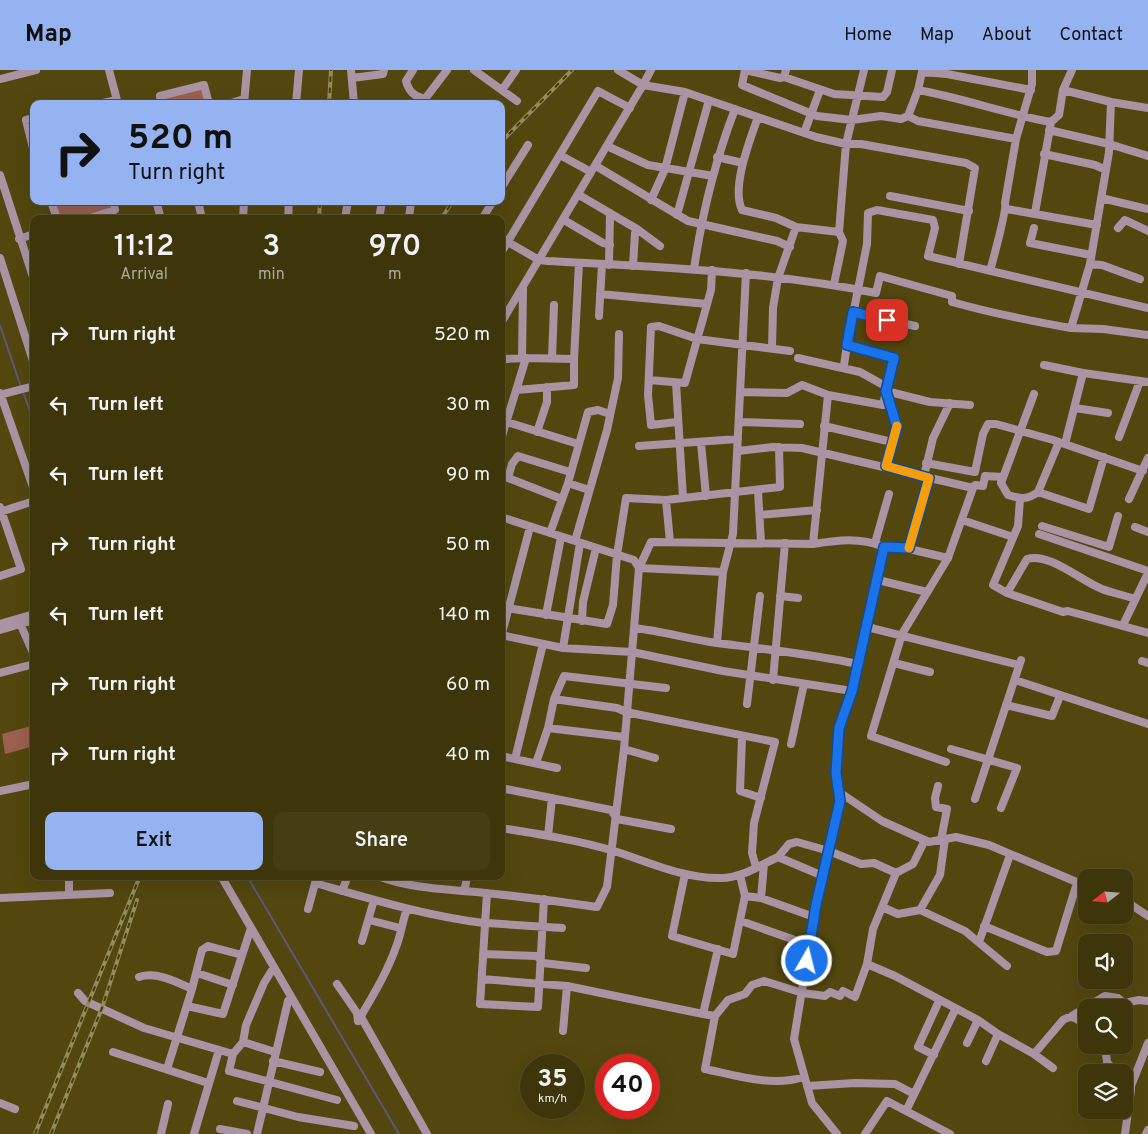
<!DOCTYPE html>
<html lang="en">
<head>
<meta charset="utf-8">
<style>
	body { margin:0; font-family:Overpass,sans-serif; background:#453d14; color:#f1f3f6; height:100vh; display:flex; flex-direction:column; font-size:19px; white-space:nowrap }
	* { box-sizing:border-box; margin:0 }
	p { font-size:16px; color:#adab9d }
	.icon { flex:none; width:28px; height:28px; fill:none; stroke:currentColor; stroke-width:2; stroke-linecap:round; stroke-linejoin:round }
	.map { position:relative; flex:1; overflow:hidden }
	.sheet { position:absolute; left:30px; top:145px; width:475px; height:665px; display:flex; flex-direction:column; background:#3e350b; border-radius:10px; box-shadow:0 5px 20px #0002,0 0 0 1px #57502c }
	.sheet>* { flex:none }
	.top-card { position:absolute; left:30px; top:30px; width:475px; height:105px; border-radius:10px; box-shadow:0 5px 20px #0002,0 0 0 1px #57502c; background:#95b2f1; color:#111; overflow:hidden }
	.needle { width:32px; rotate:253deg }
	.buttons { position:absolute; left:1078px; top:799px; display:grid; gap:10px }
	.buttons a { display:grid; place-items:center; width:55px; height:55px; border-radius:10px; background:#3e350b; box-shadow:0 5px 20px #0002,0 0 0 1px #57502c; font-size:25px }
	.speed { position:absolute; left:520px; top:984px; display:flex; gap:10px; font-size:25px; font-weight:700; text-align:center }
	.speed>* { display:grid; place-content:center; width:65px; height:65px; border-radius:50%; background:#3e350b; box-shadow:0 5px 20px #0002,0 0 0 1px #57502c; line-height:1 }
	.speed small { font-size:12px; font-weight:400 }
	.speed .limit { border:8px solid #d22; background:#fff; color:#111 }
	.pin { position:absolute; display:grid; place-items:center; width:42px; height:42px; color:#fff; margin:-21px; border-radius:10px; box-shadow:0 2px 8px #0006 }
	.me { position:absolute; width:55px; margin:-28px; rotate:8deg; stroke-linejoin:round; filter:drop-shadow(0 0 4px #0008) }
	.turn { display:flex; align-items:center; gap:18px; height:105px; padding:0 15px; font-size:22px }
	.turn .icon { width:65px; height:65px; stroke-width:2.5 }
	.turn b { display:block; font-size:35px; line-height:42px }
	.eta { display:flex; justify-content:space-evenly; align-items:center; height:85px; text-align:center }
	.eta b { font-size:30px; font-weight:600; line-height:35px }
	.cta { display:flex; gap:10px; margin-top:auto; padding:10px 15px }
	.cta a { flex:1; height:58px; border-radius:10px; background:#95b2f1; color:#111; font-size:20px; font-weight:600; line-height:58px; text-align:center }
	.cta a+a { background:#453d14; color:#f1f3f6 }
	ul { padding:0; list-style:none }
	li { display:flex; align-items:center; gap:15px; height:70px; padding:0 15px }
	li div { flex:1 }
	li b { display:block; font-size:19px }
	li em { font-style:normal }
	header { display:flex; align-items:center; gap:30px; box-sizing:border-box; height:70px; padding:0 25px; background:#95b2f1; color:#111 }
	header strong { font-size:24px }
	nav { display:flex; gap:28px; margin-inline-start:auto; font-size:18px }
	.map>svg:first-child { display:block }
	.green { fill:#9b604e }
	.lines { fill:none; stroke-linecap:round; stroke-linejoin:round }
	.stream { stroke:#5a587d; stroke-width:2 }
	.minor { stroke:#aa94a3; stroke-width:8 }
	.rail-casing { stroke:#948c61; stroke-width:4 }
	.rail { stroke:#483d00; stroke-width:2; stroke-dasharray:5.5; stroke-linecap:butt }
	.route-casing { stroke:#114b97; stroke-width:12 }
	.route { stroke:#1a73e8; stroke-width:9 }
	.slow { stroke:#f59e0b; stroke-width:9 }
</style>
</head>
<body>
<header>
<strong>Map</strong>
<nav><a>Home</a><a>Map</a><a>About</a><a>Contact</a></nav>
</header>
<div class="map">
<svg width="1148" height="1064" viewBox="0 0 1148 1064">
	<rect width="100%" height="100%" fill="#53470f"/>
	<path class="green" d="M 203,18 L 206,34 L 164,34 L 163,28 Z
		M 54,131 L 109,131 L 110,138 L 73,149 L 60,149 Z
		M 31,656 L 34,676 L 5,684 L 2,664 Z"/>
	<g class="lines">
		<path class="stream" d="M 0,255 L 21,317
			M 23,322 L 34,352
			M 247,806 L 399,1064"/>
		<path class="minor" d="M 109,0 L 118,34
			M 351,0 L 354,34
			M 413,0 L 406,11 C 409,22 414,26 425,29 L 447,0
			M 474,0 L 517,31
			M 618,0 L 643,15 L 651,0
			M 745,0 L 742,15 L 817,46 L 852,50 L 881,46 L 901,49 L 908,46 L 918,20 L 922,2 L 947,4 L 1031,20
			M 745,0 L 780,8 L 784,7 L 786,0
			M 1072,0 L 1063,20 L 1111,32 L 1109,82 L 1090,194 L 1071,258 L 1103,259 L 1148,265
			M 784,7 L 834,24 L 883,27 L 887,22 L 892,0
			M 352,8 L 383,4 L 384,0
			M 0,9 L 36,0
			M 502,20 L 516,0
			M 918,20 C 963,28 1006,44 1051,52
			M 1111,32 L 1148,38
			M 98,34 L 117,30
			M 161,34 L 160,26 L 204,15 L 209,34
			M 228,34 L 244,29
			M 244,34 L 247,0
			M 296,34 L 299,0
			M 908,46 L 918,51 L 1016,69
			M 758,47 C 750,70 731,117 742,140 L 776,148 L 796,157 L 839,162
			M 34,48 L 26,50 L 34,82
			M 1049,60 L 1109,74 L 1148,86
			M 804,63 L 820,20
			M 607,76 L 648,95 L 713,106
			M 1044,84 L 1095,95 L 1106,100
			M 560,85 L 591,102
			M 717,87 L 743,93
			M 596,96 L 688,151 L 777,171 L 790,177
			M 0,105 L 34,210
			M 501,118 L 528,75
			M 579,125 L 637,159 L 660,176
			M 890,126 L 969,141
			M 1101,128 L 1148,139
			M 651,130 L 665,99 L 685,22
			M 51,131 L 57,149
			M 156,131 L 161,149
			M 198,131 L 202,149
			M 1007,139 L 1097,155
			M 1035,143 L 1051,52 L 1059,45 L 1063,20
			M 677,145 L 709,30
			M 87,149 L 115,140 L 113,131
			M 243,149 L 244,131
			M 288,149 L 289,131
			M 345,149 L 348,131
			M 379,149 L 382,131
			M 409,149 L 411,131
			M 482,149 L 493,131
			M 564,150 L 603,173 L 610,175
			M 1034,158 L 1030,173 L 1091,185
			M 1118,158 L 1125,150 L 1148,161
			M 501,168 L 539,190 L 548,191 C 658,197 768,201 876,223 L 880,206 L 952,226 L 952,232 C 991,243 1031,251 1071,258
			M 19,169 L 34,164
			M 501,183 L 598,21 L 630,38
			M 0,188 L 34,294
			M 1090,194 L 1102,195 L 1140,209
			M 609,195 L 610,143
			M 633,196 L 635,163 L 637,159
			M 694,199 C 702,144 715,91 735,39
			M 990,201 C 993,190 1007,139 1005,133 L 1016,69 L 1032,14 L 1032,0
			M 834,214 L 843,171 L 839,162 L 846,74 L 864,0
			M 600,224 L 707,234
			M 853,242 L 915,256
			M 599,246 L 602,194
			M 501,253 L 643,15 L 685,22 L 816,67 L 846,74 L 861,74 L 966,93 L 975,98 L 959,194
			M 772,278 L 773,238 L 778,208 L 796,157
			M 522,288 L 523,218
			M 526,288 L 574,289 L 579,193
			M 552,288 L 554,235
			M 798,288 L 860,302 L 887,317
			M 501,289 L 526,288 L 501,369
			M 844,295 L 847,275
			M 1044,295 L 1083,303 L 1148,312
			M 649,310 L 685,313 L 711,220 L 712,200
			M 676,313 L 683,428
			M 517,320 L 574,315 L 574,289
			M 886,321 L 930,332 L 970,335
			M 741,322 L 787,323 L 802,315 L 828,325
			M 0,323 L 34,420
			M 1034,324 L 1001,413 L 1008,425 C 1021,429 1027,430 1038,422
			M 0,325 L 34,316
			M 1075,338 L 1108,343
			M 507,352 L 578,374
			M 677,352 L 651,355 L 648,325 L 651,257 L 659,256 L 697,269 L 790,281
			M 740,352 L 800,354
			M 824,356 L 892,372
			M 537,362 L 547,332 L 547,317
			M 1119,367 L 1140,311
			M 1059,372 L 1038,422 L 1089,439 L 1104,387
			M 701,373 L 706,426
			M 1065,374 L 1083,303
			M 639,376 L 738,369
			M 738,381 L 773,377 L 802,378 L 973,418 L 948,488 L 902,564 L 871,666 L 946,692
			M 926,393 L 975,402 L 983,364 L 988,354 L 996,354 L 1053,370 L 1143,401
			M 886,396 L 897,357 L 887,323
			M 924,406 L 933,368 L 950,333
			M 568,413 L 589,420
			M 973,418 L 975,415 L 983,416 L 985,406 L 1003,407
			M 758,421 L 761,473
			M 562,429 L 508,408 L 512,394 L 518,386 L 570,402
			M 1020,429 L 1018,456 L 993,515 L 1007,523 L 1063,542 L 1068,541 L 1148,563
			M 1129,429 L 1148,388
			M 666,430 L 670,472
			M 0,437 L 21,499 L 0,506
			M 0,442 L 34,431
			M 760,445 L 817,440
			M 962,450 L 1013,467
			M 1042,456 L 1109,477 L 1118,446
			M 1135,457 L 1148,462
			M 550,463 L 568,413 L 588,342 L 598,340 L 610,344
			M 1039,464 L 1148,501
			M 575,471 L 607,360 L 618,308 L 619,264
			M 875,473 L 889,424
			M 813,474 C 838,470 860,467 884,477 L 867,557
			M 884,477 L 909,479 L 948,488
			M 909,479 L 929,408
			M 723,502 L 639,498 L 651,472 L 813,474 L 828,325 L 883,335 L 894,287 L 847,275 L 867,174 L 868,143 L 877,140 L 933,150 L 935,158 L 928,186 L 1148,238
			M 878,510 L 927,522
			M 1007,523 L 1027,489 C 1049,482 1081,511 1102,519 C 1112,523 1124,525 1135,529
			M 780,526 L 798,528
			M 501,537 L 607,554 L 613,535 L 617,485 L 626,428 L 666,430 L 780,417 L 779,377
			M 546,545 L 561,467
			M 18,549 L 34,585
			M 582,551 L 583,532 L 596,478
			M 0,554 L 34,544
			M 1123,555 L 1148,503
			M 634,558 C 662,561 689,569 717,573 C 765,579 811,584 858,594
			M 0,560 L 34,550
			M 501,565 L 563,578 L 632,582 L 723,601 L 852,621 L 867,557 L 1019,595
			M 501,567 L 530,457
			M 717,573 L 723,502 L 733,464 L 746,203
			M 563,578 L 580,473
			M 1142,591 L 1148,593
			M 894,593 L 930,602
			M 0,603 L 34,594
			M 773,610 L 785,473
			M 1015,610 L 1148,654
			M 554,629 L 617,638 L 626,642 L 775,672 L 754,753 L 752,783 L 756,797
			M 747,634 L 760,526
			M 1006,635 L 1052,646 L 1060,626
			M 548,658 L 624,667
			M 742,667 L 740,721 L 761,728
			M 791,674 L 804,614
			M 624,679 L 655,688
			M 951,679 L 1017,698 L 1001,738
			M 501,686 L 557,698
			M 515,689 L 543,574
			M 536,693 L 548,658 L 554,629 L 564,606 L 666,618
			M 938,716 L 935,728 L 936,737 L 947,739 L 941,770
			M 501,718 L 611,740 L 617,749 L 671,759
			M 0,721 L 34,714
			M 839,722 L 882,751 L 929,772 L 956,767 L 989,775 L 1086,816
			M 975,729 L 1021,590
			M 501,758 C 539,764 577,770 614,781 C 649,792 684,809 721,808 C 742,808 760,795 778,787 L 823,806 L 816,835 L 794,969 L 812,1033 L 837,1064
			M 548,766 L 552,728
			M 778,787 L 789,774 L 797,772 L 829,781 L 861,794 L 874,793 L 896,803
			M 685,804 L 672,866 L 733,884 L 745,826 L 740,805
			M 69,806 L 69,825
			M 221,806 L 371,1064
			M 378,806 C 408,818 443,819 476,822 C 516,826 557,831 597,837 L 607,817 L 624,679 L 639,498 L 634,490 L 501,447
			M 823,806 L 840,731 L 835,703 L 839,657 L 852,621
			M 315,813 C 371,829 426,846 484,853
			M 465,818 L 467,806
			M 342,821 L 348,806
			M 487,823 L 480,934 L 538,937 L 544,829
			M 745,826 L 761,828 L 814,847
			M 0,828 L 110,823
			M 761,828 L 764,794
			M 1124,830 L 1148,846
			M 882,837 L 898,844 L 920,840 L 965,861 L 1007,896
			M 308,839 L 317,806
			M 920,840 L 940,805 L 945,769
			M 369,850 L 400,858
			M 741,851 L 809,875
			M 487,853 L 562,858
			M 984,856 L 1047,882 L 1056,881 L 1077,813
			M 362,871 L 374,830
			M 979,872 L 1010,785
			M 718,879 L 703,944 L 715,946 L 728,930 L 745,924 L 752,915 L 764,911 L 803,923 L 825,926 L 830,922 L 840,926 L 843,921 L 855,927 L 867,894 L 873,859 L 896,803 L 913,794 L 925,770
			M 483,884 L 537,886 L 543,893 L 586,898
			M 867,894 L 895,906 L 978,950 L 998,964 L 1034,984 L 1063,950 C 1073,944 1077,949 1086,956
			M 274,897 L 264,913 L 246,955 L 243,972 L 233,984 L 229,1001 L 337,1030
			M 197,903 L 233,915
			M 139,907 C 156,901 177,912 192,919
			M 482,909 L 567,916 L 703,944
			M 337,914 L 357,943 L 358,951 L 361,947 L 427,1064
			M 78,923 L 85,931 L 144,958 L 233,984
			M 187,936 L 223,944 L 251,858
			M 1124,941 L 1129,932 L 1139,930 L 1148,931
			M 715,946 L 705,999 C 738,1006 772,1017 804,1007
			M 1072,946 L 1105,926 L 1118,928 L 1127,936
			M 358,951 C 372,927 387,903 396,877 C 401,865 402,852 407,839
			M 563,961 L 567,916
			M 243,972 L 275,982
			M 967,973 L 978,950
			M 1105,975 L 1107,992 L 1115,1002
			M 113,982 L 208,1013
			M 1034,984 L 1053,998
			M 934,985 L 918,977 L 939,931
			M 273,991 L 320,1002
			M 986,991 L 998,964
			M 167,999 L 192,919 L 202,880 L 208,876 L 242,885
			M 1124,1010 L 1131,1016 L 1131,1020 L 1125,1064
			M 807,1016 L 855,1013 L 895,1014 L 914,1024
			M 1131,1016 L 1148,973
			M 237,1031 L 298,1047 L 354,1056
			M 0,1033 L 15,1039
			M 906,1041 L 955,940
			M 220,1059 L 247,1064
			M 161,1064 L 168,1034
			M 194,1064 L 219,980
			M 257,1064 L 288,931
			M 865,1064 L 887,1031 L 950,1064
			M 1146,1064 L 1148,1060"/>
		<defs>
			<path id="rail" d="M 329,34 L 331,0
				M 501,72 L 572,0
				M 319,149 L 320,131
				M 441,149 L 453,131
				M 35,1064 L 140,806
				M 51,1064 L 102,938 L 137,830"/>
		</defs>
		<use href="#rail" class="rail-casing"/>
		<use href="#rail" class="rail"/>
	</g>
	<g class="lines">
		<defs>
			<path id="route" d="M 807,891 L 816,835 L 840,731 L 836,703 L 839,658 L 852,621 L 884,477 L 909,478 L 929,408 L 886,396 L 897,357 L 886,321 L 894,288 L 847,275 L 853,242 L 887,250"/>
		</defs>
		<use href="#route" class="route-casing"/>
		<use href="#route" class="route"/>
		<path class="slow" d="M 897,356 L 886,396 L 929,408 L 909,478"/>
	</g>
</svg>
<div class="buttons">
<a><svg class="needle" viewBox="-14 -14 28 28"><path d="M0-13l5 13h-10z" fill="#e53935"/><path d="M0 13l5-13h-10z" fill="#adab9d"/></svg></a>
<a><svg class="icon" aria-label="sound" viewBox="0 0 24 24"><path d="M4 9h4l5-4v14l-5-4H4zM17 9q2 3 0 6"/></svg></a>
<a><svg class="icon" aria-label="search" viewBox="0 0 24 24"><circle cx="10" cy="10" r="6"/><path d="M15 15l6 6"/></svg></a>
<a><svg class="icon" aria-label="layers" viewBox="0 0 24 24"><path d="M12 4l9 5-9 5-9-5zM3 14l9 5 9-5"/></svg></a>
</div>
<div class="speed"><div>35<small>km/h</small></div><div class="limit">40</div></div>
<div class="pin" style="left:887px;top:250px;background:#d93025"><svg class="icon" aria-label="arrive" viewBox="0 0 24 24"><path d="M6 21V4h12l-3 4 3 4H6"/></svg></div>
<svg class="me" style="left:807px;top:891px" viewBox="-20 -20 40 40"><circle r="17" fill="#1a73e8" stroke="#fff" stroke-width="3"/><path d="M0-11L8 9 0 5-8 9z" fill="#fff"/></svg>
<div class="top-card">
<div class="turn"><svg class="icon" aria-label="right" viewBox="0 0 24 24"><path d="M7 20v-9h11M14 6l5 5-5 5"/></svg><div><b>520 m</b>Turn right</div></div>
</div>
<section class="sheet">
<div class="eta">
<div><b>11:12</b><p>Arrival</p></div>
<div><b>3</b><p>min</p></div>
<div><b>970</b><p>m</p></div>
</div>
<ul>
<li><svg class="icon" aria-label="right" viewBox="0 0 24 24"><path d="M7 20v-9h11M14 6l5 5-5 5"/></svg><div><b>Turn right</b></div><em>520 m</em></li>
<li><svg class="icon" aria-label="left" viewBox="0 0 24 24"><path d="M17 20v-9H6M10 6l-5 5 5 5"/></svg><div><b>Turn left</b></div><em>30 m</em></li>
<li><svg class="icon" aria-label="left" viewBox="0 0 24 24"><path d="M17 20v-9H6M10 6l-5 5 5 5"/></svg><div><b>Turn left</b></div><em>90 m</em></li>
<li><svg class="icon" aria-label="right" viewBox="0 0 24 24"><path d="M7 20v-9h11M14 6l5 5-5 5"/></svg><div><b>Turn right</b></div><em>50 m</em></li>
<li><svg class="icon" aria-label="left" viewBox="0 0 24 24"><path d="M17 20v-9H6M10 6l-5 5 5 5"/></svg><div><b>Turn left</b></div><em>140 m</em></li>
<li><svg class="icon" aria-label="right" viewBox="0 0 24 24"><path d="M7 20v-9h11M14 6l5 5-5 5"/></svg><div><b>Turn right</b></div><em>60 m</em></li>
<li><svg class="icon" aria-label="right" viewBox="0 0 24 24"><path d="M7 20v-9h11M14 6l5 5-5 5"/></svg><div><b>Turn right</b></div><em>40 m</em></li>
</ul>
<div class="cta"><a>Exit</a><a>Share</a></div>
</section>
</div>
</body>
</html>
